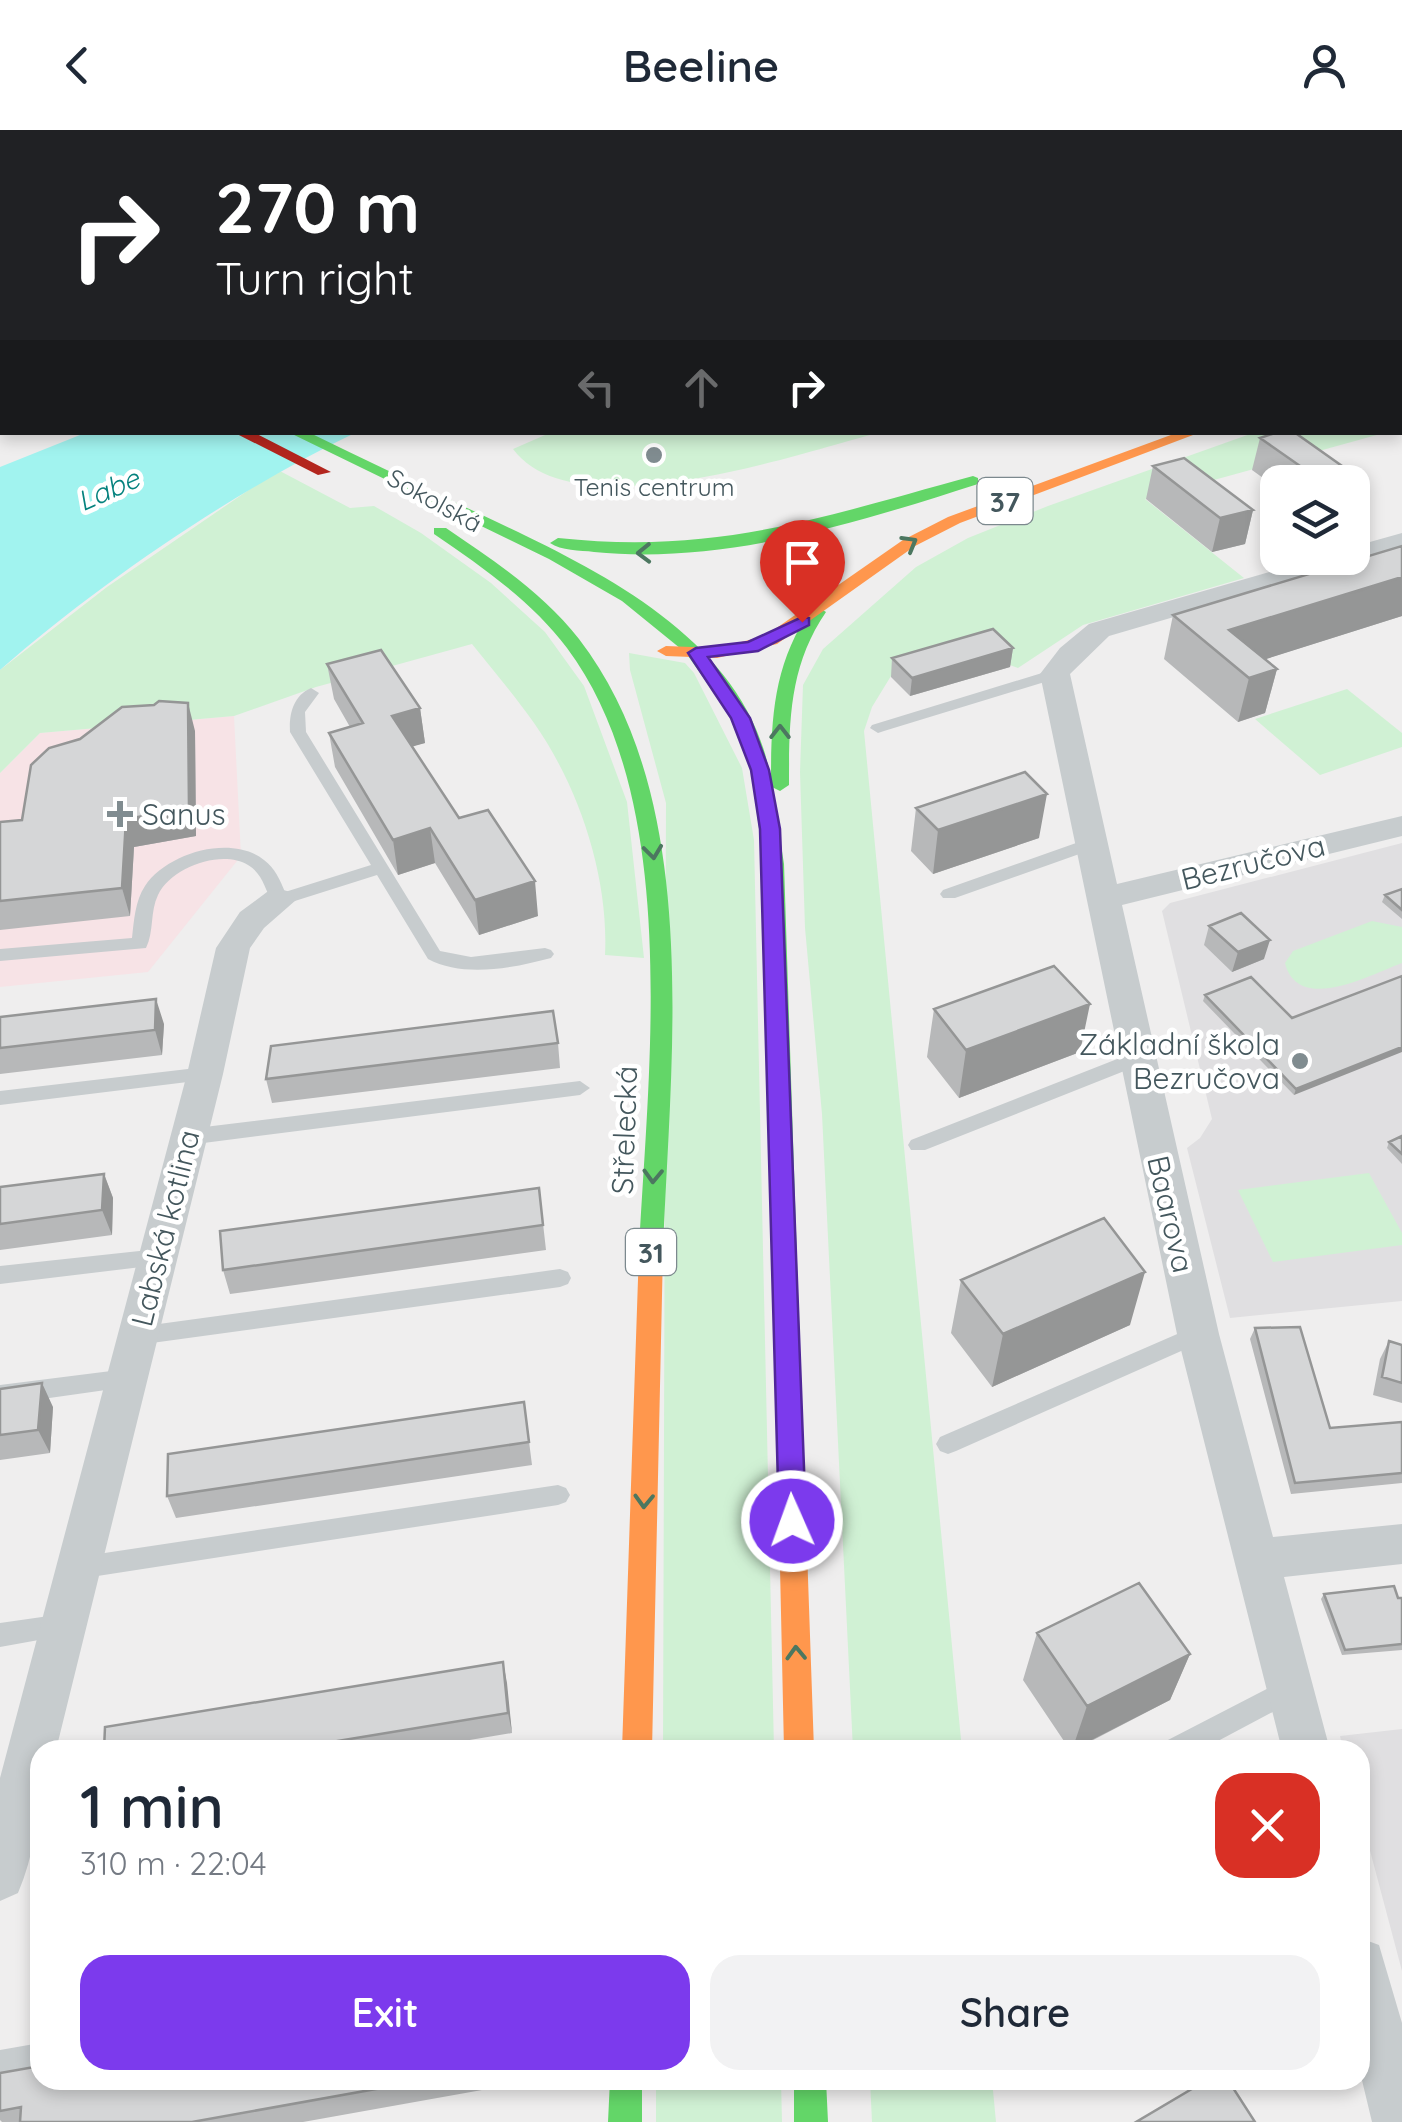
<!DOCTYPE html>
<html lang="en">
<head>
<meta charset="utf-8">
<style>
	body { margin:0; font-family:Quicksand,sans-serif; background:#f2f2f3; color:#1f2937; height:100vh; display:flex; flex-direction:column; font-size:38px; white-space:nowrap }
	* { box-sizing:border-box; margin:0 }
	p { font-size:32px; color:#747a83 }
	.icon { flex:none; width:55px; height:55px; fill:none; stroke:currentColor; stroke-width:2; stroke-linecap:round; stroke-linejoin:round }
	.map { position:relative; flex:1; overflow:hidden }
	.side { position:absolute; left:30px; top:1610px; width:1340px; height:350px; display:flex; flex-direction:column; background:#fff; border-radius:30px; box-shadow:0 5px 15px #0003 }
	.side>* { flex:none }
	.hud { position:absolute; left:0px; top:0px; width:1402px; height:305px; box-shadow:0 5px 15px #0003; background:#202124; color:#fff; overflow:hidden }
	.fabs { position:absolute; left:1260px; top:335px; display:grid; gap:20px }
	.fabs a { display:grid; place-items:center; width:110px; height:110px; border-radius:20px; background:#fff; box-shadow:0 5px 15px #0003; font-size:50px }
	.pin { position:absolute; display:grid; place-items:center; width:85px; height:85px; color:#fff; margin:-102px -42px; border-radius:50% 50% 50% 0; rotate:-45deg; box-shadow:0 0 10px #0007 }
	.pin .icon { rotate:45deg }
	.me { position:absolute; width:110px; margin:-55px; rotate:358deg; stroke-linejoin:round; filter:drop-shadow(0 0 8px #0008) }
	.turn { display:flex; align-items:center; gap:35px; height:210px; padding:0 50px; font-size:45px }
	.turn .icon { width:130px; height:130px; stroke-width:2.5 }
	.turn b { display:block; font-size:70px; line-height:85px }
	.lanes { display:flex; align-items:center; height:95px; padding:0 50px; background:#0003; justify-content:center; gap:50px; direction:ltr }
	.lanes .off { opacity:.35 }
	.round { display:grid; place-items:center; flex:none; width:105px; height:105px; border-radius:30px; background:#f2f2f3 }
	.headline { display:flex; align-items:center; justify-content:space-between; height:170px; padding:0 50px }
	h1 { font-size:60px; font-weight:600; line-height:75px }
	.button { display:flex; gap:20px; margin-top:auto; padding:20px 50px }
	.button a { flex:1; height:115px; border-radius:30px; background:#7c3aed; color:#fff; font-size:40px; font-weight:600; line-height:115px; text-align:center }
	.button a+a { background:#f2f2f3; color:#1f2937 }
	header { display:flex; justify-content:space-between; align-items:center; height:130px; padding:0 50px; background:#fff; font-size:45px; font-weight:600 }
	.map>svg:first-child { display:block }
	.education { fill:#e0dfe1 }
	.medical { fill:#f7e3e6 }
	.green { fill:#d0f1d4 }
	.water { fill:#a1f3ef }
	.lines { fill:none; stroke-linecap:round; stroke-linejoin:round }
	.lane { fill:#c7ccce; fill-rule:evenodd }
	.street { fill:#c7ccce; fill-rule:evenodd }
	.fast { fill:#63d668; fill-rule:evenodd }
	.slow { fill:#ff974d; fill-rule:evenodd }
	.jam { fill:#b3261e; fill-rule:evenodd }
	.wall { fill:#b7b8b9 }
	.shaded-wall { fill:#959696 }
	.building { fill:#d5d6d7; stroke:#959696; stroke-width:2.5 }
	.oneway { stroke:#4c7760 }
	.route { fill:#7c3aed; stroke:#51269a; stroke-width:2.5 }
	.poi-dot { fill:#808c90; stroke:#fff; stroke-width:4 }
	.labels { text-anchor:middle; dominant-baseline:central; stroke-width:9; stroke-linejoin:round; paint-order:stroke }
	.far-poi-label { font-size:25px; fill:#44575d; stroke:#fff }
	.far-street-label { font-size:25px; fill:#44575d; stroke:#fff }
	.far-water-label { font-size:28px; font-style:italic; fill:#05827e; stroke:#fff }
	.shield { fill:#fff; stroke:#7c898e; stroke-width:2.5 }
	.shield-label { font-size:28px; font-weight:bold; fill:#44575d }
	.poi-label { font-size:30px; fill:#44575d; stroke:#fff; text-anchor:start }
	.street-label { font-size:30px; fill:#44575d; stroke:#fff }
</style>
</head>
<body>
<header><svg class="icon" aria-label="back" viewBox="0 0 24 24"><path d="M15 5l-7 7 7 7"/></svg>Beeline<svg class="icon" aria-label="person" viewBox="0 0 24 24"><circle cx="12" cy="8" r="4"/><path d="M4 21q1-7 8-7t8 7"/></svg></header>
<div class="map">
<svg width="1402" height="1992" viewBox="0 0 1402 1992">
	<rect width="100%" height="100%" fill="#efeeee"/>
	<path class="education" d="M 1402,713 L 1402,1171 L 1230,1188 L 1187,1018 L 1200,1008 L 1212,989 L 1162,781 L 1170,773 Z
		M 1402,1599 L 1402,1841 L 1360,1683 L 1360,1620 L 1343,1620 L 1340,1606 Z"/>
	<path class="medical" d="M 234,586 L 241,726 L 148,842 L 0,857 L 0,643 L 40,603 Z"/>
	<path class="green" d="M 552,302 L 878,302 L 878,303 C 795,324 575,402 513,319 Z
		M 1253,303 L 1384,303 L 1145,369 L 1244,448 L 1083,495 L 1018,538 L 1007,534 L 990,517 L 891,546 L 872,577 L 864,601 L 962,1620 L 853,1620 L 822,984 L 805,798 L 800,642 L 803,555 L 823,519 L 916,437 L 968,408 L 1048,376 Z
		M 278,340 L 350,378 L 374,376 L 421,403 L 491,453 L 545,502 L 584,556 L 627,672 L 644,828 L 605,825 C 609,747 579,657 534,593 C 515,566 493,540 472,514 L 316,557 L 234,586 L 40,603 L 0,643 L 0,540 L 107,457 Z
		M 629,523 L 685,533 L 694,543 L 742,638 L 754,710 L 774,1620 L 663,1620 L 666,673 L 630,540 Z
		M 1347,559 L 1402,603 L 1402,617 L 1320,645 L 1255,589 Z
		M 1372,791 L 1402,797 L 1402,833 C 1372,844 1298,885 1285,833 L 1293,821 Z
		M 1369,1043 L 1402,1103 L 1402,1115 L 1273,1132 L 1238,1060 Z
		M 656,1950 L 781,1950 L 782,1992 L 656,1992 Z
		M 870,1950 L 992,1950 L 996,1992 L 872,1992 Z"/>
	<path class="water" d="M 85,303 L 355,303 C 234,361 102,451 0,540 L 0,337 Z"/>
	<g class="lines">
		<path class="lane" d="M 654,0 L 665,0 L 666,2 L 656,2 Z
			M 0,110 L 2,110 L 2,138 L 0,138 Z
			M 1055,539 L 1061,541 L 1061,547 L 884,601 L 878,603 L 870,598 L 872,595 Z
			M 311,558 L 319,563 L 305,582 L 306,602 L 440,821 L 471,827 L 545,818 L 551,820 L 554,824 L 551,828 C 514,838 463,848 428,829 L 377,745 L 279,776 L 273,774 C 265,760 263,744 248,735 C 222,719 171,737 158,765 C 150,781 154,802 146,818 L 0,831 L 0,819 L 132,808 C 134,791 135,771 145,756 C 167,723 231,704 264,730 C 275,738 280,750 285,762 L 371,735 L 290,602 C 289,584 293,566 311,558 Z
			M 1093,707 L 1102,713 L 1099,717 L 955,768 L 943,768 L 940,764 L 943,760 Z
			M 1135,922 L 1142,924 L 1145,929 L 1142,934 L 925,1020 L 911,1020 L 908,1015 L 911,1010 Z
			M 205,937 L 212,939 L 215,944 L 212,949 L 0,975 L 0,961 Z
			M 580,951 L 590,958 L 580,965 L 188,1015 L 178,1007 L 188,999 Z
			M 158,1119 L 166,1121 L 169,1127 L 166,1133 L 158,1135 L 0,1154 L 0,1136 Z
			M 560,1139 L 568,1142 L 571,1148 L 568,1154 L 560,1157 L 137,1215 L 129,1212 L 126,1206 L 129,1200 L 137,1197 Z
			M 1198,1195 L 1206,1198 L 1209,1204 L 1206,1210 L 956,1321 L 948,1324 L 940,1321 L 936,1314 L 940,1307 Z
			M 127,1239 L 135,1241 L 138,1248 L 135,1255 L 127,1257 L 0,1275 L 0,1255 Z
			M 558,1355 L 566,1358 L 570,1365 L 566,1372 L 558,1375 L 78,1449 L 69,1446 L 66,1438 L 69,1430 L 78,1427 Z
			M 63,1484 L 72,1488 L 75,1496 L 72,1504 L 0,1517 L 0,1493 Z
			M 1290,1547 L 1299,1550 L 1303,1559 L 1299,1568 L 1201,1620 L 1162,1620 L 1166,1611 Z
			M 40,1913 L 40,1943 L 0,1950 L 0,1920 Z"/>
		<path class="street" d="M 1400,17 L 1402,17 L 1402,29 L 1400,29 Z
			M 1402,403 L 1402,420 L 1109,506 L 1070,544 L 1117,754 L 1402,686 L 1402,706 L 1122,775 L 1219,1204 L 1273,1407 L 1402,1394 L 1402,1434 L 1284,1447 L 1330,1620 L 1282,1620 L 1177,1204 L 1040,544 L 1060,518 L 1089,494 L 1318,428 L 1352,428 L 1352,417 Z
			M 279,759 L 291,762 L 296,770 L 264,798 L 250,818 L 223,944 L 56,1620 L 40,1620 C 40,1670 38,1716 18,1763 L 0,1771 L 0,1648 L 187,944 L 216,818 L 240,782 L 267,762 Z
			M 1360,1808 L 1379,1815 L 1402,1893 L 1402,1992 L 1372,1992 L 1360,1942 Z"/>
		<path class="fast" d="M 0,184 L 2,185 L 2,193 L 0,193 Z
			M 288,302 L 308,302 C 365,330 422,357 480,384 C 594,438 748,508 771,650 C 771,586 774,532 812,478 L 818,477 L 826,482 C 789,536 789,592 789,655 L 780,661 L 772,657 L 784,734 L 798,1162 L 795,1169 L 786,1172 L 777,1169 L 774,1162 L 764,734 L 751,641 L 731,587 L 686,523 L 622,471 L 549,429 Z
			M 973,346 L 978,348 L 978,354 C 856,393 724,435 594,422 C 580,420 561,421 550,413 L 558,408 C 719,425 822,387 973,346 Z
			M 434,398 L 446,398 C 493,430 543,463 579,509 C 704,671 670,928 663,1120 L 659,1127 L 643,1127 L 639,1120 C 648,939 682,672 567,518 C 532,471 482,437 434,404 Z
			M 610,1950 L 642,1950 L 642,1992 L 608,1992 Z
			M 794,1950 L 826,1950 L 828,1992 L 794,1992 Z"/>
		<path class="slow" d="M 1179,302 L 1201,302 L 960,393 L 915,416 L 777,514 L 717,528 L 666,526 L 657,521 L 666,516 L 717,518 L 765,506 L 903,410 L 948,387 Z
			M 651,1111 L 659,1113 L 663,1120 L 652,1620 L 622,1620 L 639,1120 L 643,1113 Z
			M 786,1152 L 795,1155 L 798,1162 L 814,1620 L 784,1620 L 774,1162 L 777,1155 Z"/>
		<path class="jam" d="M 1400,231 L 1402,231 L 1400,240 Z
			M 233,302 L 253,302 L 331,342 L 318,345 Z"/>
	</g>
	<path class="wall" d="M 0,0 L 194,0 L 187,2 L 2,2 L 2,79 L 0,78 Z
		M 1260,308 L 1359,348 L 1352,371 L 1352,352 L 1278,352 L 1278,359 L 1252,340 Z
		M 1153,336 L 1253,380 L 1245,414 L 1212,422 L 1146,369 Z
		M 1402,416 L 1402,486 L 1265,529 L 1277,539 L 1265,583 L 1238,592 L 1164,529 L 1173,485 Z
		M 1013,518 L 1010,537 L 910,566 L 891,547 L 892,528 Z
		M 327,534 L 420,578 L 425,613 L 412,616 L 459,688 L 538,786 L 479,805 L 435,733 L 398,745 L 335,637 L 329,603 L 350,597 L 334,569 Z
		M 195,601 L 196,706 L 134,717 L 130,786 L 0,800 L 0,692 L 22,690 Z
		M 916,678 L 1039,708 L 933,744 L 911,721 Z
		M 1402,759 L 1402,789 L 1382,772 L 1385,765 Z
		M 1209,796 L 1264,829 L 1232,842 L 1204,815 Z
		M 1402,846 L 1294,965 L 1203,871 L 1205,865 L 1292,888 Z
		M 934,879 L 1080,922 L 959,968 L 927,927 Z
		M 0,887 L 164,894 L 162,925 L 0,944 Z
		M 558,913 L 560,938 L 272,973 L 266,949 Z
		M 1402,1006 L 1402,1034 L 1387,1018 L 1389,1012 Z
		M 104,1044 L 113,1068 L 112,1105 L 0,1120 L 0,1057 Z
		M 539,1058 L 546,1120 L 230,1164 L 223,1140 Z
		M 961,1150 L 1130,1195 L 992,1257 L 951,1203 Z
		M 1255,1198 L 1330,1298 L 1402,1292 L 1402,1353 L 1291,1364 L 1250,1209 Z
		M 1389,1211 L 1402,1215 L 1402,1273 L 1373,1265 L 1380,1229 Z
		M 0,1259 L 53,1277 L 50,1323 L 0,1330 Z
		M 524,1272 L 532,1335 L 176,1388 L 167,1366 Z
		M 1324,1464 L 1402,1468 L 1402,1520 L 1342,1525 L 1321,1469 Z
		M 1037,1503 L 1190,1524 L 1170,1570 L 1074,1620 L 1070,1620 L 1023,1550 Z
		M 503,1532 L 512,1603 L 410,1620 L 104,1620 Z
		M 0,1943 L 40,1950 L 482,1950 L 482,1960 L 303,1992 L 2,1992 L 0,1990 Z"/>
	<path class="shaded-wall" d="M 143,0 L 194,0 L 187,2 L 136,2 Z
		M 575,0 L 629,0 L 623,2 L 569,2 Z
		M 1359,348 L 1352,371 L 1352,352 L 1343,352 Z
		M 1253,380 L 1245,414 L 1212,422 L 1220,388 Z
		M 1402,447 L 1402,486 L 1238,538 L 1229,500 Z
		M 1013,518 L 1010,537 L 910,566 L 912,548 Z
		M 1277,539 L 1265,583 L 1238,592 L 1249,548 Z
		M 188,573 L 195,601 L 196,706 L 134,717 L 130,786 L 122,758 L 126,689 Z
		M 420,578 L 425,613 L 397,621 L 392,586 Z
		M 1047,664 L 1039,708 L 933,744 L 938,700 Z
		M 430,698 L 435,733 L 398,745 L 393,710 Z
		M 535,751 L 538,786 L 479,805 L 475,770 Z
		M 1270,810 L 1264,829 L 1232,842 L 1238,822 Z
		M 156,869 L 164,894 L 162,925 L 155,900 Z
		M 1090,874 L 1080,922 L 959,968 L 966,920 Z
		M 1402,917 L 1402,922 L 1294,965 L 1296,959 Z
		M 104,1044 L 113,1068 L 112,1105 L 102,1080 Z
		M 1145,1142 L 1130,1195 L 992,1257 L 1003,1204 Z
		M 42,1253 L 53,1277 L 50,1323 L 38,1300 Z
		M 1190,1524 L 1170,1570 L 1072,1620 L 1087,1576 Z
		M 503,1532 L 507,1553 L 512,1603 L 508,1583 Z"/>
	<path class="building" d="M 0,0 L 143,0 L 136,2 L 2,2 L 2,41 L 0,42 Z
		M 315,0 L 457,0 L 464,2 L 309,2 Z
		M 489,0 L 575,0 L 569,2 L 483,2 Z
		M 1278,302 L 1294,302 L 1359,348 L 1343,352 L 1323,352 L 1260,308 Z
		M 1184,328 L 1253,380 L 1220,388 L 1153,336 Z
		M 1402,416 L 1402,447 L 1229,500 L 1277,539 L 1249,548 L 1173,485 Z
		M 993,499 L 1013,518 L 912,548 L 892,528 Z
		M 381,520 L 420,578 L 392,586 L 459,688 L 488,680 L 535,751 L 475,770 L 430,698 L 393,710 L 329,603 L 363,593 L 327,534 Z
		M 159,571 L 188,573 L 189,678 L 126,689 L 122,758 L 0,771 L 0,692 L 22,690 L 31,635 L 49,618 L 80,609 L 122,577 L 154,575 Z
		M 1025,642 L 1047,664 L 938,700 L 916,678 Z
		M 1402,759 L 1402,780 L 1385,765 Z
		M 1241,783 L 1270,810 L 1238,822 L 1209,796 Z
		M 1054,836 L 1090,874 L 966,920 L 934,879 Z
		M 1402,846 L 1402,917 L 1296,959 L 1205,865 L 1251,847 L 1292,888 Z
		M 156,869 L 155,900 L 0,918 L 0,887 Z
		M 553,881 L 558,913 L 266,949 L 271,916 Z
		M 1402,1006 L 1402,1024 L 1389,1012 Z
		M 104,1044 L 102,1080 L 0,1094 L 0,1057 Z
		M 539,1058 L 543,1095 L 223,1140 L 220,1101 Z
		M 1104,1088 L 1145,1142 L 1003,1204 L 961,1150 Z
		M 1300,1197 L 1330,1298 L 1402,1292 L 1402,1343 L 1295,1353 L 1255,1198 Z
		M 1389,1211 L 1402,1215 L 1402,1253 L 1382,1247 Z
		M 42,1253 L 38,1300 L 0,1305 L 0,1259 Z
		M 524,1272 L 529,1312 L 167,1366 L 168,1324 Z
		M 1139,1453 L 1190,1524 L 1087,1576 L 1037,1503 Z
		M 1394,1456 L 1398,1468 L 1402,1468 L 1402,1514 L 1345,1520 L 1324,1464 Z
		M 503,1532 L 508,1583 L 283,1620 L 104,1620 L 105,1597 Z
		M 40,1936 L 40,1950 L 426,1950 L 192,1992 L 20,1992 L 21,1977 L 0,1981 L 0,1943 Z
		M 1207,1950 L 1228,1950 L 1255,1992 L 1136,1992 Z"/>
	<defs><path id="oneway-chevron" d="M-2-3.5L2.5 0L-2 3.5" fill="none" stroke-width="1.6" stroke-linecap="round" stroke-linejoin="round" transform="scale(2.5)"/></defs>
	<g class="oneway">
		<use href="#oneway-chevron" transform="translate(910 413) rotate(-30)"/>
		<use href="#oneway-chevron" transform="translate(644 423) rotate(179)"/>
		<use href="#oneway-chevron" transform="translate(780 602) rotate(-90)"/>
		<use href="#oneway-chevron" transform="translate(653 722) rotate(83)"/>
		<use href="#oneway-chevron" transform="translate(653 1046) rotate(92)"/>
		<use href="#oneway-chevron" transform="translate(644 1371) rotate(92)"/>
		<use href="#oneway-chevron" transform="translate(796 1523) rotate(-92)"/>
	</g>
	<path class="route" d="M 802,487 L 809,488 L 809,495 L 758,521 L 708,527 L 750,588 L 769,640 L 780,699 L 806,1391 L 802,1400 L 792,1403 L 783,1400 L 779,1391 L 760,699 L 751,640 L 731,588 L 688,523 L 696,518 L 748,512 Z"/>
	<g class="poi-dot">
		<circle cx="654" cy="325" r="10"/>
		<path d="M115 669h10v10h10v10h-10v10h-10v-10h-10v-10h10z"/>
		<circle cx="1300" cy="931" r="10"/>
	</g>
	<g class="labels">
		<g class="far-poi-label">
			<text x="654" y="356">Tenis centrum</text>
		</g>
		<g class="far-street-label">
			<text transform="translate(435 370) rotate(29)">Sokolská</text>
		</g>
		<g class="far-water-label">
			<text transform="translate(108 359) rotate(-24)">Labe</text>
		</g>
		<g class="shield">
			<rect x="977.5" y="348" width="55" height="46" rx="8"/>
			<rect x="626" y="1099" width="50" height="46" rx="8"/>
		</g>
		<g class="shield-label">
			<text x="1005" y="371">37</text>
			<text x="651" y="1122">31</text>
		</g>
		<g class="poi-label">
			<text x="142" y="684">Sanus</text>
			<text x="1280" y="914" text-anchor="end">Základní škola<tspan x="1280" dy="34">Bezručova</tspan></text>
		</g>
		<g class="street-label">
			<text transform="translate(1253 732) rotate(-14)">Bezručova</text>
			<text transform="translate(624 1000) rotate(-88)">Střelecká</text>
			<text transform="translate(1171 1084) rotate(77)">Baarova</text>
			<text transform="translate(165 1098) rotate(-76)">Labská kotlina</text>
		</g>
	</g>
</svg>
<div class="fabs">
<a><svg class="icon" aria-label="layers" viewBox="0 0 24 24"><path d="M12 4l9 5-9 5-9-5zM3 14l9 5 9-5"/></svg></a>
</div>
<div class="pin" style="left:802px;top:492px;background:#d93025"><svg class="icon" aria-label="arrive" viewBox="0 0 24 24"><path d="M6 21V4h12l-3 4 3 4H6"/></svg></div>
<svg class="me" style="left:792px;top:1391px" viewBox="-20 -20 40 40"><circle r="17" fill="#7c3aed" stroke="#fff" stroke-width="3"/><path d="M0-11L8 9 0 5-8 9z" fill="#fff"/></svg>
<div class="hud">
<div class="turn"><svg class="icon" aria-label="right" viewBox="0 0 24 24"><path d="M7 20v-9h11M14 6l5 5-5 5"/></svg><div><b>270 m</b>Turn right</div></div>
<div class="lanes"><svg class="icon off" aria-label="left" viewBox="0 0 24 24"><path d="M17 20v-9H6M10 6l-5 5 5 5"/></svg><svg class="icon off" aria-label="ahead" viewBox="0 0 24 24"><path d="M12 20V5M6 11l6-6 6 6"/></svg><svg class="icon" aria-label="right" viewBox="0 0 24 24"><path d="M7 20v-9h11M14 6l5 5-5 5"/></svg></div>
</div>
<section class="side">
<div class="headline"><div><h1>1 min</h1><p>310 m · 22:04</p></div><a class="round" style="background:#d93025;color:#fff"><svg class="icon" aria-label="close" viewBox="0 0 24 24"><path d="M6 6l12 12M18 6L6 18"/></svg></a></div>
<div class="button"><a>Exit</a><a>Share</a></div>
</section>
</div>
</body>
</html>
